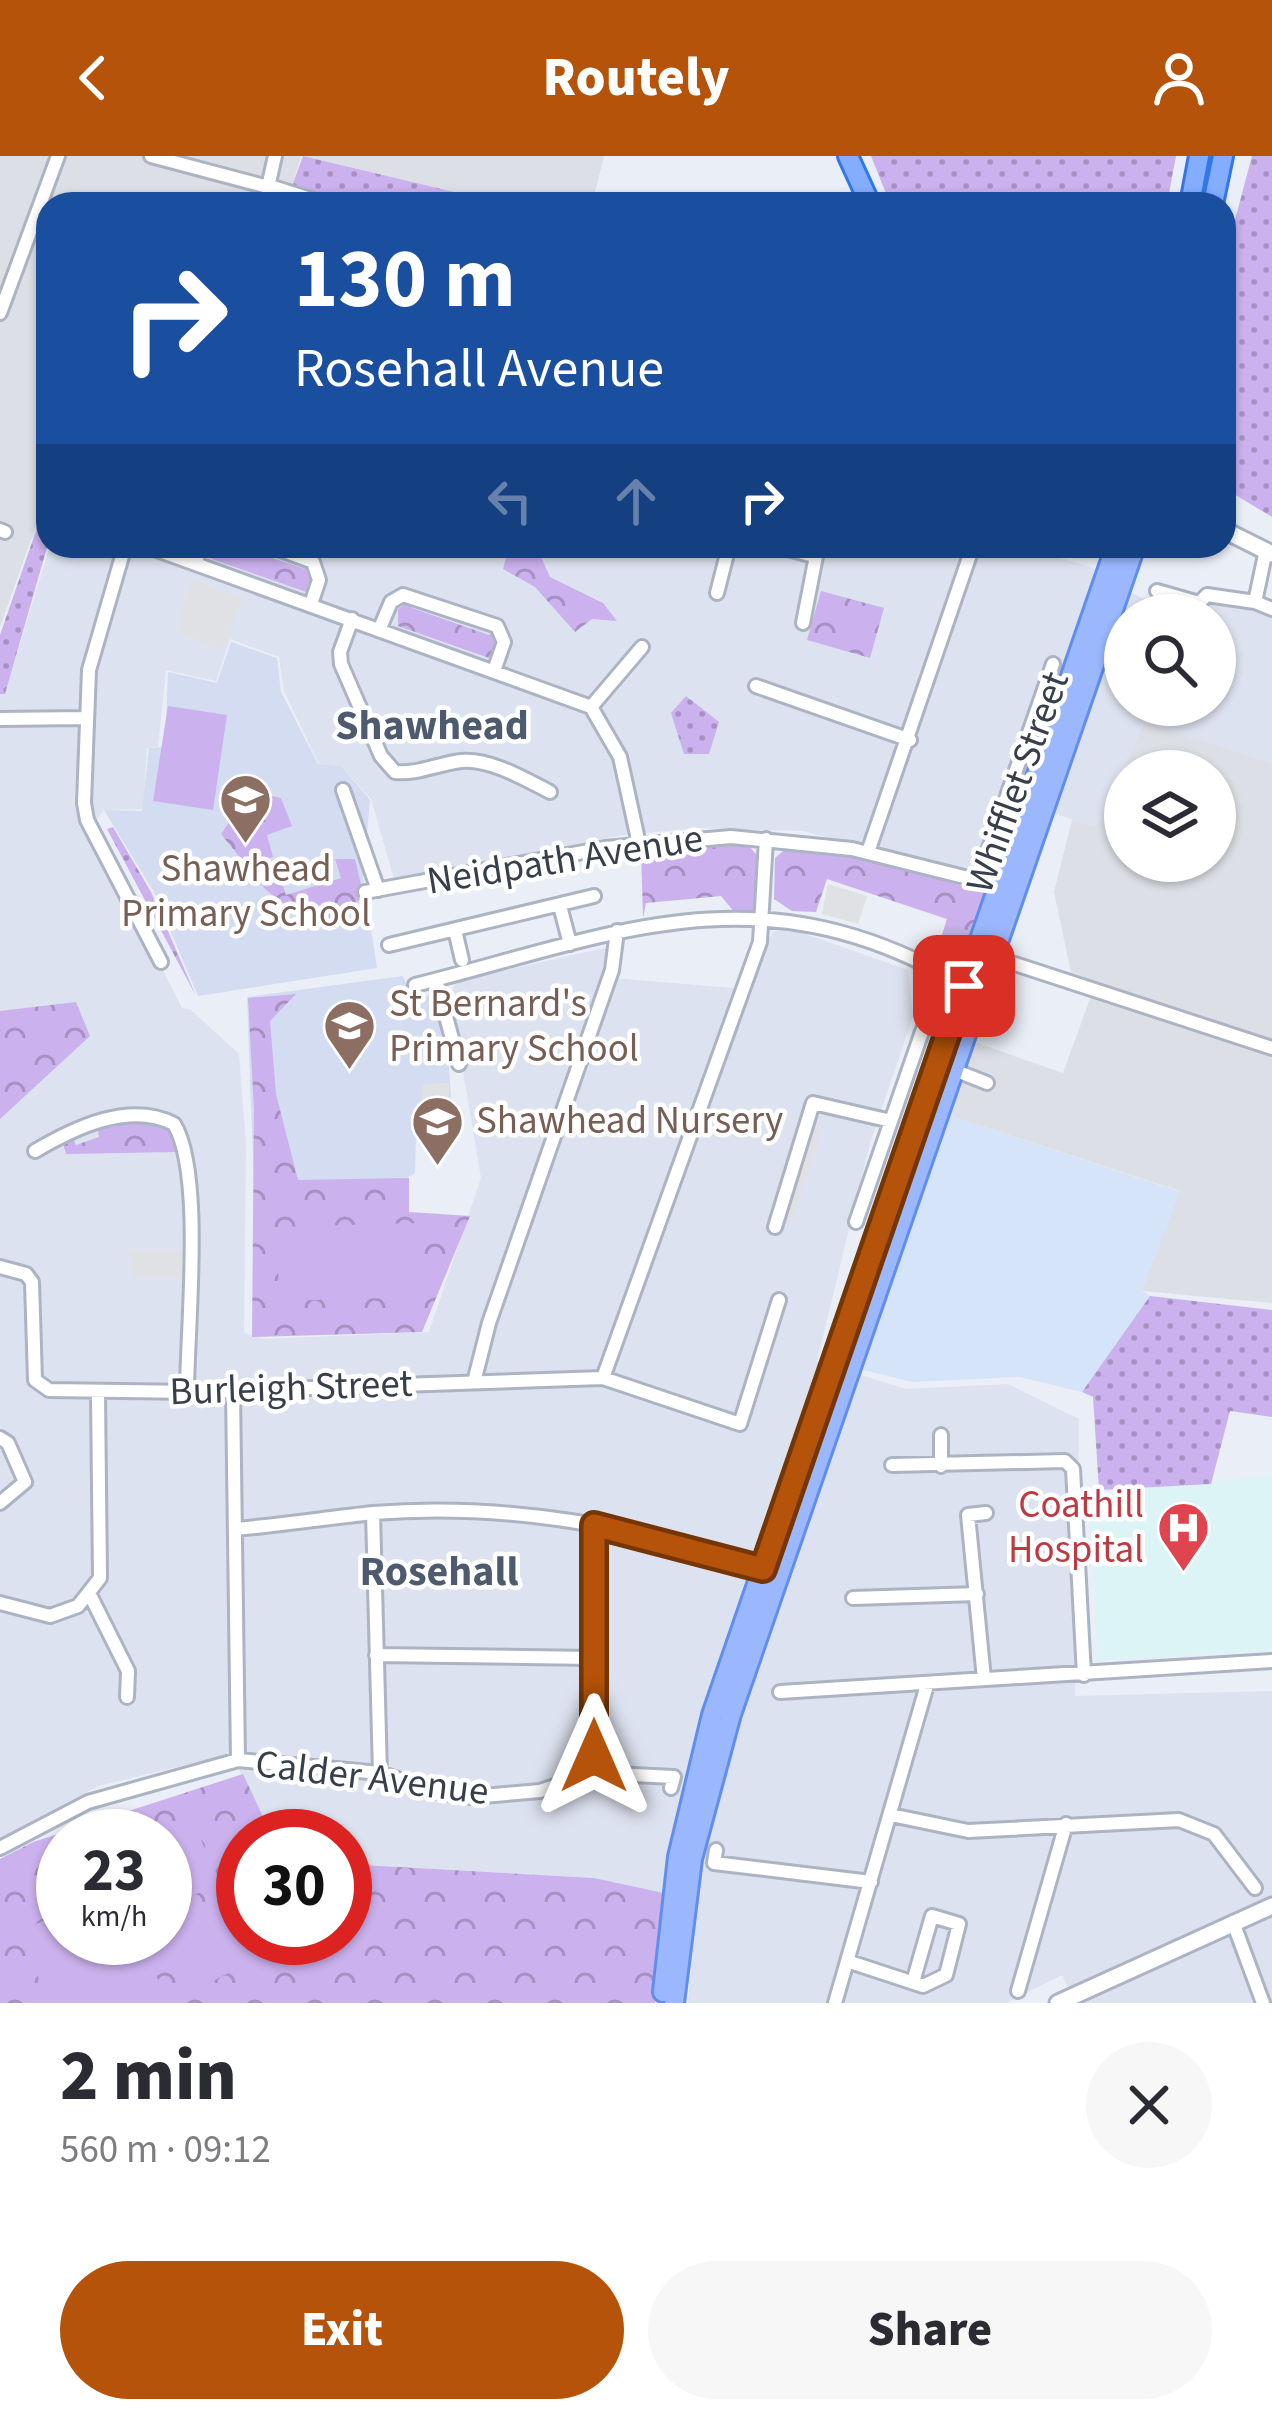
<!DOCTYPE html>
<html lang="en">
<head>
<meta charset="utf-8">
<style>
	body { margin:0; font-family:"Source Sans 3",sans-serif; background:#f7f7f7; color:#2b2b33; height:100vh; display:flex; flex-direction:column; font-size:45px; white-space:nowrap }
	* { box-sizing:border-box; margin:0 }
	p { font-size:39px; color:#7c7c81 }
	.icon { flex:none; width:66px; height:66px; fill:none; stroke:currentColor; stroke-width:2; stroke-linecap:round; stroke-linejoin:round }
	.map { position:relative; height:1847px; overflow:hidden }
	.panel { display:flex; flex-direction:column; background:#fff; flex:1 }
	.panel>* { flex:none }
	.guide { position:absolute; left:36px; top:36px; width:1200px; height:366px; border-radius:36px; box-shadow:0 3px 9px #0004; background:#1a4fa0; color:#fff; overflow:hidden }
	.controls { position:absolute; left:1104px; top:438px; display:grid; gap:24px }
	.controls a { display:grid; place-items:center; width:132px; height:132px; border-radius:50%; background:#fff; box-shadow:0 3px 9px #0004; font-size:60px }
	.speed { position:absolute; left:36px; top:1653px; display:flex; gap:24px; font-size:60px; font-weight:700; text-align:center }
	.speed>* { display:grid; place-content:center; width:156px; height:156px; border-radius:50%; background:#fff; box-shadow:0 3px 9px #0004; line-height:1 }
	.speed small { font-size:30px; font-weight:400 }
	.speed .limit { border:18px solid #d22; background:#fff; color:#111 }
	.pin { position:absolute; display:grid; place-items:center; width:102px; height:102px; color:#fff; margin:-51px; border-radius:24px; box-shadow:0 6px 18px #0006 }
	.me { position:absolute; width:132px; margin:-66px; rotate:0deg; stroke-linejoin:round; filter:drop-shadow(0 0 9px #0008) }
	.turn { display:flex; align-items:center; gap:42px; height:252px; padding:0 60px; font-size:54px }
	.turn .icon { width:156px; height:156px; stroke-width:2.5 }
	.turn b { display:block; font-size:84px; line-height:102px }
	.lanes { display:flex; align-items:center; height:114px; padding:0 60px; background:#0003; justify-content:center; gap:60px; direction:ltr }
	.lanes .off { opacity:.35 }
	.round { display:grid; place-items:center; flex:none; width:126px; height:126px; border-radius:63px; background:#f7f7f7 }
	.headline { display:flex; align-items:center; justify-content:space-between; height:204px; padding:0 60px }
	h1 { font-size:72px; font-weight:800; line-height:90px }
	.primary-button { display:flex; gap:24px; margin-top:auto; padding:24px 60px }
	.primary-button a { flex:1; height:138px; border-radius:72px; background:#b45309; color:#fff; font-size:48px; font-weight:800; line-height:138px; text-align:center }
	.primary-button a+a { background:#f7f7f7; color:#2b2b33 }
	header { display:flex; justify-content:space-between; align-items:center; height:156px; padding:0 60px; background:#b45309; color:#fff; font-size:54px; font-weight:800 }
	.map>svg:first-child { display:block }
	.residential { fill:#dce2ef; fill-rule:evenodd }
	.commercial { fill:#d5e4f9 }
	.industrial { fill:#dce0e6; fill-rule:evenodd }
	.education { fill:#d3dcf0 }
	.medical { fill:#ddf4f7 }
	.grass { fill:url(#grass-dots) }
	.park { fill:url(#park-crowns); fill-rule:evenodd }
	.pitch { fill:#cbb1ed }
	.parking { fill:#dfe1e5 }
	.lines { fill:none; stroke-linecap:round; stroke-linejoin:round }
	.minor-casing { stroke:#acb4c3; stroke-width:18 }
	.tertiary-casing { stroke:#acb4c3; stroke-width:21 }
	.primary-casing { stroke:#618ded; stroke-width:24 }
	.trunk-casing { stroke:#3177ea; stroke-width:24 }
	.minor { stroke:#fff; stroke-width:12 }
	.tertiary { stroke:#fff; stroke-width:15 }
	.primary { stroke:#9bb8ff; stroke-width:18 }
	.trunk { stroke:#84acff; stroke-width:18 }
	.route-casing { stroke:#753606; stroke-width:30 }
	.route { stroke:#b45309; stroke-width:21 }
	.labels { text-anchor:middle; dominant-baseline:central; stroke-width:9; stroke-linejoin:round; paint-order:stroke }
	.street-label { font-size:39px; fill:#373f4b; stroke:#fff }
	.education-label { font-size:39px; fill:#785e54; stroke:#fff; text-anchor:start }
	.health-label { font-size:39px; fill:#be3a42; stroke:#fff; text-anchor:end }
	.neighbourhood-label { font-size:42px; font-weight:bold; fill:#4e5b6f; stroke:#fff }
</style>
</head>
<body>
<header><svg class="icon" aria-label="back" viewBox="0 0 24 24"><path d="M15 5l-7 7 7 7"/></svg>Routely<svg class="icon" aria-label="person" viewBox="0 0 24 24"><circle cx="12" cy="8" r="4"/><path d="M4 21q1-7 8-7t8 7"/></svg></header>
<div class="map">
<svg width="1272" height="1847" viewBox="0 0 1272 1847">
	<defs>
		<pattern id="grass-dots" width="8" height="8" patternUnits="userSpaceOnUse" patternTransform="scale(3)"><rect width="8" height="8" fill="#cbb1ed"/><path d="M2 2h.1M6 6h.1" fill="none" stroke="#a691c2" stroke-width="1.8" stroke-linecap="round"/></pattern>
		<pattern id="park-crowns" width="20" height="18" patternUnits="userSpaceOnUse" patternTransform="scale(3)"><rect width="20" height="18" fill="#cbb1ed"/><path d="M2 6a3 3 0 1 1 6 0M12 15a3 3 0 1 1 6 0" fill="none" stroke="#a691c2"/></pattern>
	</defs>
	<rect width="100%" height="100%" fill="#eaeef6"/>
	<path class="residential" d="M 50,390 L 1057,390 L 1057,401 L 1091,411 L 1141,442 L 1272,451 L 1272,607 L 1144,568 L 1097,673 L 998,636 L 971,717 L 803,675 L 699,672 L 623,679 L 394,723 L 371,643 L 341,610 L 319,608 L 284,535 L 279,501 L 230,483 L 216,525 L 166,514 L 158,591 L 147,592 L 143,653 L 104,654 L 90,671 L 182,852 L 190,853 L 239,898 L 246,988 L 244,1177 L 263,1183 L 429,1176 L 481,1022 L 450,838 L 457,825 L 609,791 L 601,821 L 744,833 L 773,776 L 788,772 L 908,814 L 913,861 L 870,987 L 817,1205 L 905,1233 L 1008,1228 L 1079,1263 L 1075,1540 L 1272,1535 L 1272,1847 L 1075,1847 L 1062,1819 L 1006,1847 L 688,1847 L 696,1748 L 594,1722 L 345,1708 L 345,1680 L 272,1680 L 231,1598 L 98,1630 L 0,1682 L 0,538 L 5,537 ZM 1125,459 L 1215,459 L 1215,549 L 1125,549 Z"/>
	<path class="commercial" d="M 948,959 L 1184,1037 L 1142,1135 L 1150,1140 L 1082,1236 L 1020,1221 L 913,1226 L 863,1214 Z"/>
	<path class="industrial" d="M 0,0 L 301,0 L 287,48 L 48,48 L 48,336 L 0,471 Z
		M 303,0 L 604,0 L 592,48 L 505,48 Z
		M 1144,567 L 1272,607 L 1272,1147 L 1142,1135 L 1180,1035 L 948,959 L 972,885 L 1063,917 L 1096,826 L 1071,816 L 1054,736 L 1072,664 L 1097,672 ZM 1125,615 L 1215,615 L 1215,705 L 1125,705 Z"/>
	<path class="education" d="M 231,486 L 277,502 L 281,536 L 318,608 L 341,610 L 370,644 L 363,721 L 377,812 L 198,840 L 154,736 L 104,654 L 142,655 L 149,592 L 165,591 L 168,516 L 217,527 Z
		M 403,820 L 411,838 L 432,840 L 447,885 L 454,980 L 416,979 L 415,1017 L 403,1024 L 254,1031 L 247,841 Z"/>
	<path class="medical" d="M 1272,1319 L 1272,1495 L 1098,1505 L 1089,1338 Z"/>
	<path class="grass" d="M 303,0 L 505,48 L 344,48 L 291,33 Z
		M 871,0 L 1176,0 L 1167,48 L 895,48 L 889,45 Z
		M 1252,0 L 1272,0 L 1272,361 L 1224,332 L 1224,105 Z
		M 48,340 L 48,388 L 5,538 L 0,538 L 0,479 Z
		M 686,540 L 719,566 L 709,598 L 684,598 L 671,557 Z
		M 113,671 L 151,736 L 196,840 L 107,673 Z
		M 1150,1140 L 1272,1154 L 1272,1261 L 1230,1255 L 1211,1328 L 1099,1334 L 1093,1241 L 1082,1236 Z"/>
	<path class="park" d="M 212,390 L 237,390 L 305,413 L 311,409 L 316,415 L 309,437 L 212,403 Z
		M 509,390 L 536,390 L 550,421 L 603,447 L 617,465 L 592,463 L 575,476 L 535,431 L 503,413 Z
		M 821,435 L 884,452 L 870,502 L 807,484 Z
		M 410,445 L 412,452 L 489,479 L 494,475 L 500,479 L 492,503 L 398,470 L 398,453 Z
		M 250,636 L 281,642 L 292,670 L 267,679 L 273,701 L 266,703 L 271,720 L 279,718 L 286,739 L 341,722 L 335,703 L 355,703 L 364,741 L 317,773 L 266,734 L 221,678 Z
		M 719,686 L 747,688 L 757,699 L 758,755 L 735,757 L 721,740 L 646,747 L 643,762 L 641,693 Z
		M 788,691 L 868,703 L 987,737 L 960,819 L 949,817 L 934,803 L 947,763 L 827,723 L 816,756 L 792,755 L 774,743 L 775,702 Z
		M 296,838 L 270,865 L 276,938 L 298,1024 L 409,1022 L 409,1056 L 470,1060 L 422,1176 L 252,1181 L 254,953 L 248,842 Z
		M 76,846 L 90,880 L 0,963 L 0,855 Z
		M 140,963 C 165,965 172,971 175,996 L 66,998 L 62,984 L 72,980 L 76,989 L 99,981 L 97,969 Z
		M 243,1618 L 272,1680 L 243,1680 L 243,1782 L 345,1782 L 345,1708 L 594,1722 L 668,1738 L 655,1847 L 0,1847 L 0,1703 L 33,1686 ZM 63,1680 L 165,1680 L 165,1782 L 63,1782 Z"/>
	<path class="pitch" d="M 168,550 L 227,559 L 213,654 L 153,645 Z
		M 418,1067 L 420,1141 L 279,1145 L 277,1071 Z
		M 190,1660 L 221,1727 L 165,1752 L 165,1680 L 151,1680 Z
		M 228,1739 L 243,1782 L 249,1782 L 259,1802 L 196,1833 L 165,1770 Z
		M 63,1755 L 63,1782 L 137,1782 L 170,1847 L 51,1847 L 16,1778 Z"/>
	<path class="parking" d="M 190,423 L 243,443 L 222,494 L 178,476 Z
		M 828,728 L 867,740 L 858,768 L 822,758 Z
		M 449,927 L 450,963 L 420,963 L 423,928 Z
		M 797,967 L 821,975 L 792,1065 L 765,1066 Z
		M 130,1095 L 183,1095 L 183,1121 L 131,1121 Z"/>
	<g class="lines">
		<defs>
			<path id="minor" d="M 151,0 L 268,31 L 275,0
				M 0,157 L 58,0
				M 0,374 L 5,376
				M 125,390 L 89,514 L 84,647 L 87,664 L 161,806
				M 146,390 L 591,551 L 620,601 L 639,688
				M 270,390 L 313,406 L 319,424 L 311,448
				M 776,390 L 814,400
				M 1266,394 L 1255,446 L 1272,453
				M 195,407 L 202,390
				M 1157,435 L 1199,447 L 1207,439 L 1255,446
				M 717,437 L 729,390
				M 352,463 L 340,496 L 341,508 L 381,600 L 395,616 C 419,618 437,608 461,605 C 489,602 525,623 550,636
				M 803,467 L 818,390
				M 380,472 L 391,446 L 403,439 L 497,470 L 504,486 L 495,512
				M 756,530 L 910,584
				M 591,551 L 642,491
				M 0,563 L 85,562
				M 343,634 L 378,734
				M 868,696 L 973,390
				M 365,736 L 605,692 L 731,681 L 852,693 L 972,723 L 981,715 L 1053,508
				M 560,750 L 570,788
				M 455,774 L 462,804
				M 389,789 L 594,740
				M 1015,808 L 1272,892
				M 436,824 L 459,908
				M 415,829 C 599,783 741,717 926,809 L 941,821 L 856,1066
				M 954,914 L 987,927
				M 35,995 C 74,972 129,945 174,968 C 204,1017 187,1174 187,1236
				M 775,1071 L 813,947 L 891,965
				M 0,1111 L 26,1118 L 32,1126 L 35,1224 L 49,1234 L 194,1236 L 603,1222 L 740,1268 L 779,1144
				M 603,1222 L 760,786 L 766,683
				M 474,1226 L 489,1167 L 612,814 L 617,775
				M 233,1235 L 238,1604
				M 941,1279 L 941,1310
				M 0,1282 L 8,1287 L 25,1326 L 0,1347
				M 892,1309 L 1065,1305 L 1073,1313 L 1084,1519
				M 373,1357 L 380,1617
				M 235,1373 C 281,1369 327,1362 373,1357 C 505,1346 642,1371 766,1414
				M 90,1439 L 128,1515 L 127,1541
				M 853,1442 L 977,1438
				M 0,1447 L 50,1460 L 78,1450 L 100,1422 L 98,1238
				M 376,1499 L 593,1502
				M 984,1523 L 968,1359 L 986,1357
				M 780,1536 L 1272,1505
				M 593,1617 L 594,1369
				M 891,1659 L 968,1675 L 1179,1664 L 1214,1678 L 1255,1732
				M 0,1692 L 88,1646 L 238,1604 L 380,1617 L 432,1635 L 472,1641 L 540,1635 L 593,1617 L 674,1621 L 671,1632
				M 716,1694 L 714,1707 L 871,1726
				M 1233,1766 L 1263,1847
				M 847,1805 L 923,1830 L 946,1819 L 959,1768 L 932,1760 L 913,1826
				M 1018,1835 L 1066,1668
				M 835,1847 L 927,1529"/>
			<path id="tertiary" d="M 268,31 L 321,48
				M 1224,374 L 1272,398
				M 1058,1847 L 1272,1750"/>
			<path id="primary" d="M 663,1836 L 678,1701 L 712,1559 L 1116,390
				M 674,1847 L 692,1703 L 731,1558 L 1135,390"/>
			<path id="trunk" d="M 848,0 L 870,48
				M 1190,48 L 1199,0
				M 1213,48 L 1223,0"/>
		</defs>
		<use href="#minor" class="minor-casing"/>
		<use href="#tertiary" class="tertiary-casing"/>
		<use href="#primary" class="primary-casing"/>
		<use href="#trunk" class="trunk-casing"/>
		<use href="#minor" class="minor"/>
		<use href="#tertiary" class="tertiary"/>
		<use href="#primary" class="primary"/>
		<use href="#trunk" class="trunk"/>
	</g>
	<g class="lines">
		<defs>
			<path id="route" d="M 594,1600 L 594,1369 L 763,1413 L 964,830"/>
		</defs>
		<use href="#route" class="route-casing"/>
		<use href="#route" class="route"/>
	</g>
	<defs>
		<symbol id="school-pin" viewBox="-11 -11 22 30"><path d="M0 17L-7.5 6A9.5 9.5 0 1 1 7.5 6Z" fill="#8d6e63" stroke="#fff"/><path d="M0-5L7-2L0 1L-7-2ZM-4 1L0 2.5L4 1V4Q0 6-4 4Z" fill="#fff"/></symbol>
		<symbol id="hospital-pin" viewBox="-11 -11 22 30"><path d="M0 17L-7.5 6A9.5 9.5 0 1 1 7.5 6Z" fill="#e0444e" stroke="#fff"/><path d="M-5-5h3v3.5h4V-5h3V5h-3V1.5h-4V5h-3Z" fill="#fff"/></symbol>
	</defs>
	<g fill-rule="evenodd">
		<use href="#school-pin" x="216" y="614" width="59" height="81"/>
		<use href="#school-pin" x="320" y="840" width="59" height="81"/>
		<use href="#school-pin" x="408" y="936" width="59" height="81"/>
		<use href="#hospital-pin" x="1154" y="1342" width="59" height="81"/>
	</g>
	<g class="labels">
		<g class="street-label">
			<text transform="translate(1018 626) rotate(-70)">Whifflet Street</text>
			<text transform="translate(565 704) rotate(-9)">Neidpath Avenue</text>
			<text transform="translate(291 1232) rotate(-2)">Burleigh Street</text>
			<text transform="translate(372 1622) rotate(7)">Calder Avenue</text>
		</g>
		<g class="education-label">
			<text x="246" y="713" text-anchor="middle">Shawhead<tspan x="246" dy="45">Primary School</tspan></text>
			<text x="389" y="848">St Bernard's<tspan x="389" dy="45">Primary School</tspan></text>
			<text x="476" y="965">Shawhead Nursery</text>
		</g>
		<g class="health-label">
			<text x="1144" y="1349">Coathill<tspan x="1144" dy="45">Hospital</tspan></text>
		</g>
		<g class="neighbourhood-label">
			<text x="432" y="570">Shawhead</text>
			<text x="439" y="1416">Rosehall</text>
		</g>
	</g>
</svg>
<div class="controls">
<a><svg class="icon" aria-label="search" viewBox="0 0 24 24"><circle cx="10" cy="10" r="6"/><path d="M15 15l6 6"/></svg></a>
<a><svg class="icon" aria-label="layers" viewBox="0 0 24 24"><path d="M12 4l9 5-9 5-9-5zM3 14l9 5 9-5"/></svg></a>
</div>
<div class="speed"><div>23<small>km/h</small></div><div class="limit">30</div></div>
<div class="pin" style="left:964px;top:830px;background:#d93025"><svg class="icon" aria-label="arrive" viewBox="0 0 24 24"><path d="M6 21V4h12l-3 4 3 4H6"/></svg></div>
<svg class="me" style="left:594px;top:1600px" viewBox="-20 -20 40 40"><path d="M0-17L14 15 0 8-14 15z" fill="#b45309" stroke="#fff" stroke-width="4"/></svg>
<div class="guide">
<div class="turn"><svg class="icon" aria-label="right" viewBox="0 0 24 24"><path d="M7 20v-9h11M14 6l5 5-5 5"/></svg><div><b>130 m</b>Rosehall Avenue</div></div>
<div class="lanes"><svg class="icon off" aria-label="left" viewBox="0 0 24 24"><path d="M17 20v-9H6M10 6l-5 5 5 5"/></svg><svg class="icon off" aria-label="ahead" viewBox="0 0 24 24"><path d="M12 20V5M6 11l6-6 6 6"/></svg><svg class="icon" aria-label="right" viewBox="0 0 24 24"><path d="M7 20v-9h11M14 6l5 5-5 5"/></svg></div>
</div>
</div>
<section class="panel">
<div class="headline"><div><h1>2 min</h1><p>560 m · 09:12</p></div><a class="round"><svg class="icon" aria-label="close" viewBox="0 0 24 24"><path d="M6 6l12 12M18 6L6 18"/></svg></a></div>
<div class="primary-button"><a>Exit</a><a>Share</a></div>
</section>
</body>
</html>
